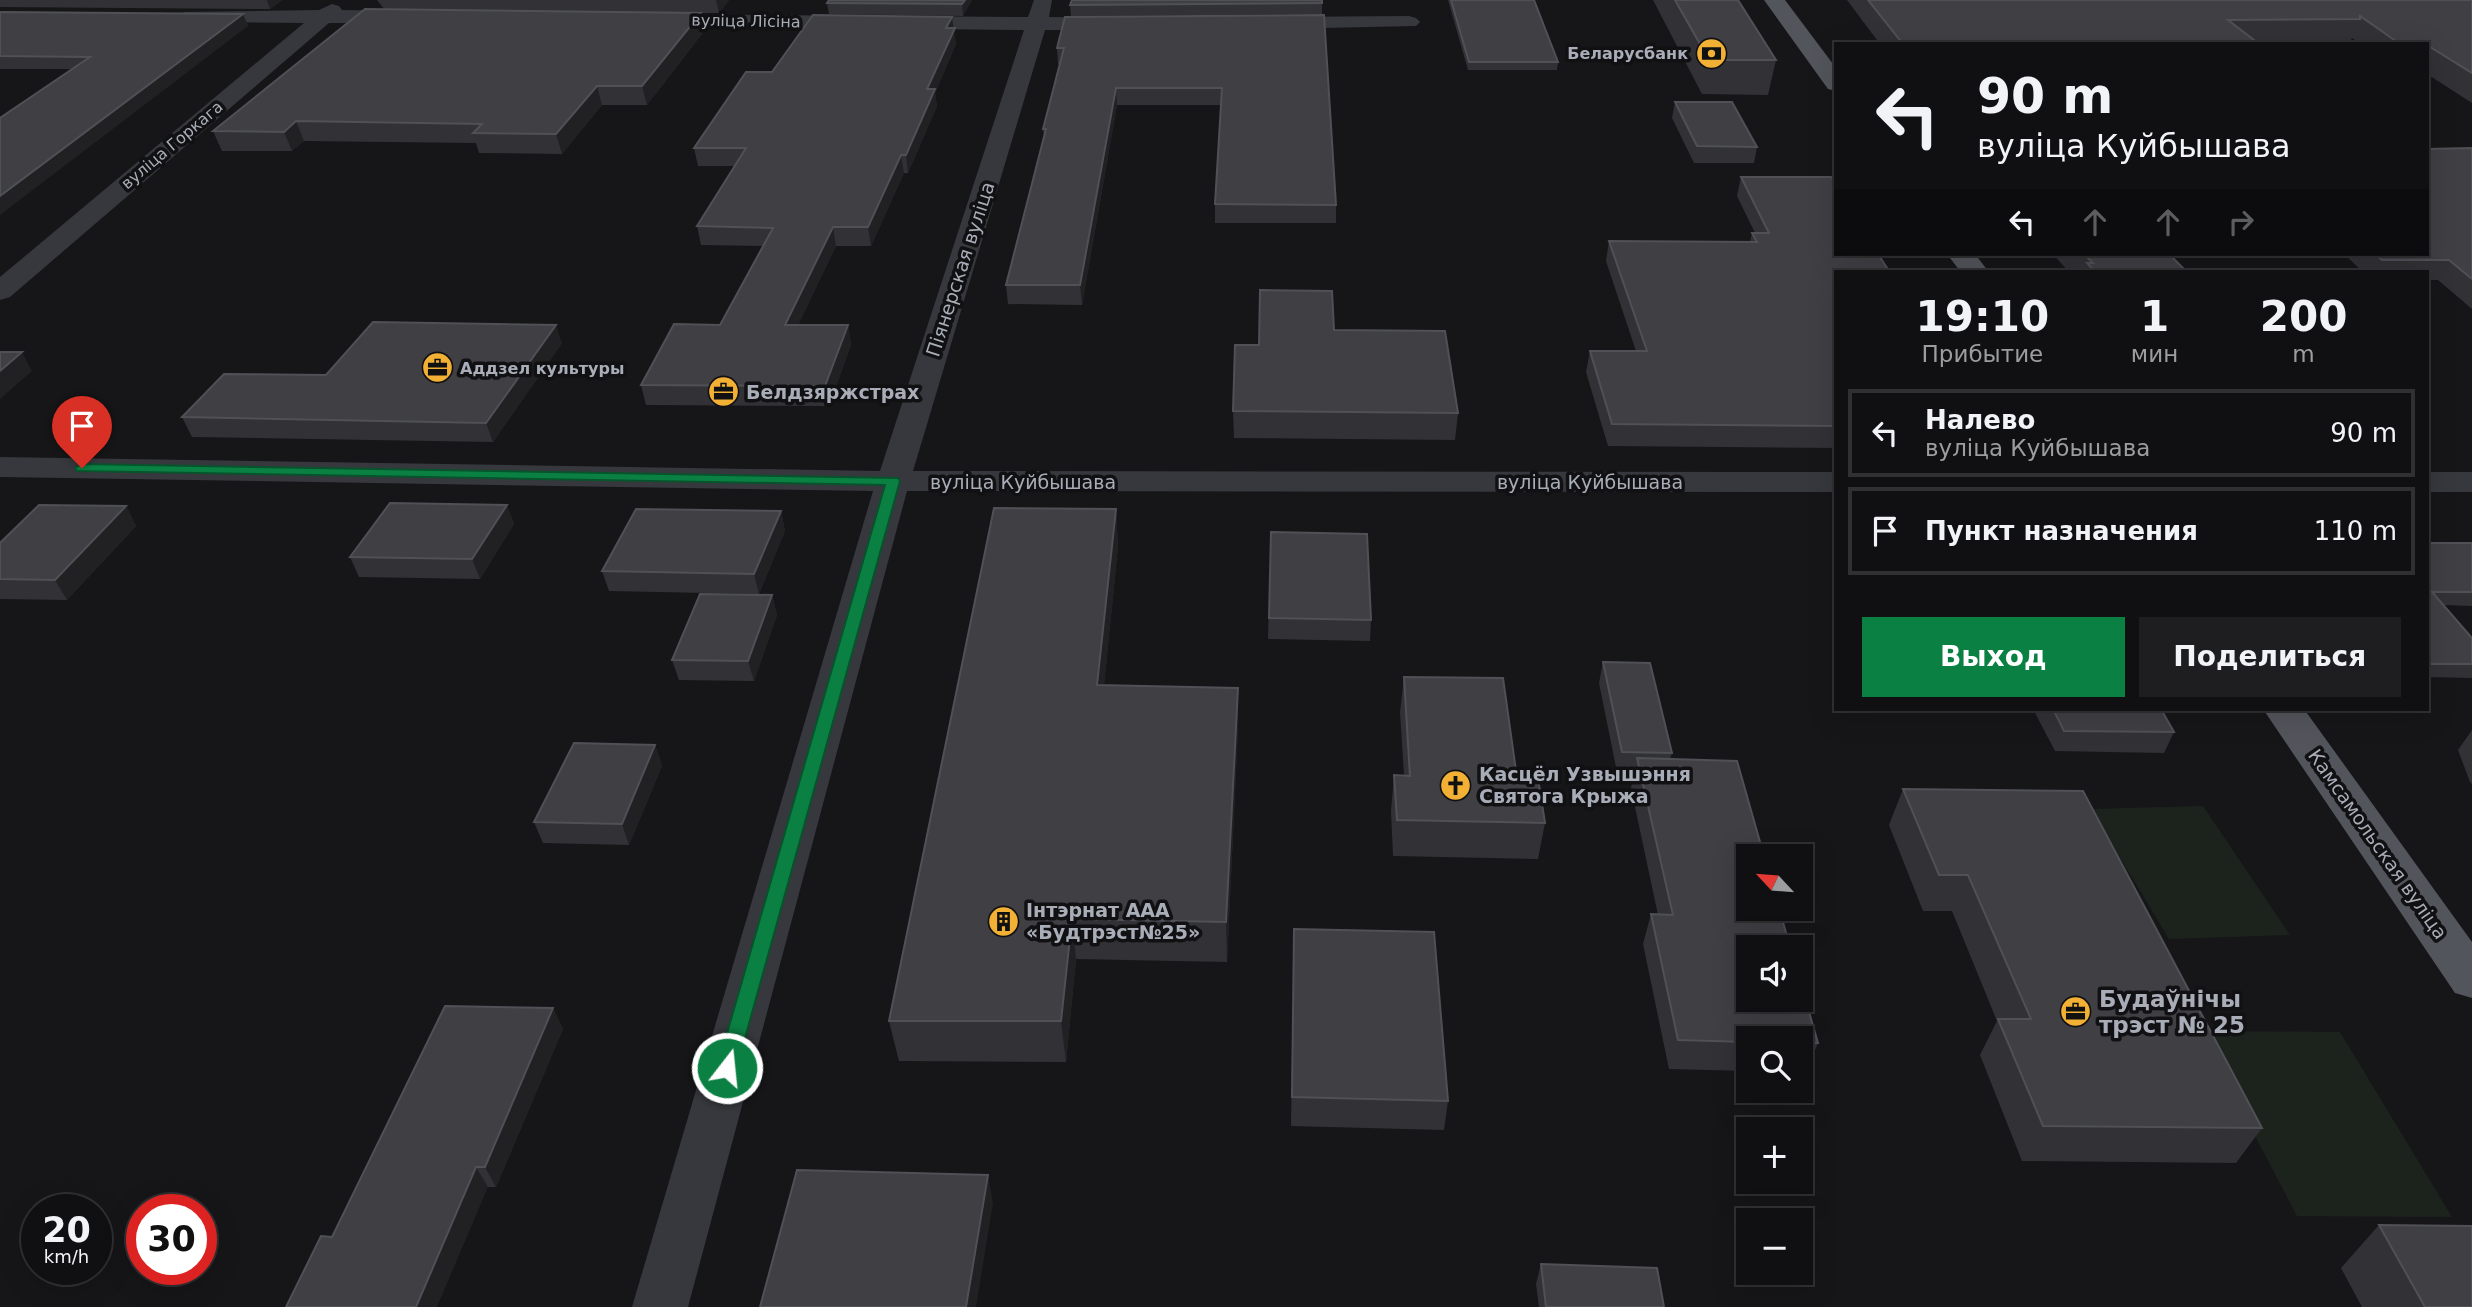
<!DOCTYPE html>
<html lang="ru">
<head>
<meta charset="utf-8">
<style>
	body { margin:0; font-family:"DejaVu Sans",sans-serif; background:#1e1e20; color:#f1f3f6; height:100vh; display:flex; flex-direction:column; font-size:26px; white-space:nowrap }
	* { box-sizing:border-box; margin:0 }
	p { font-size:23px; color:#9c9d9f }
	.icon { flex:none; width:38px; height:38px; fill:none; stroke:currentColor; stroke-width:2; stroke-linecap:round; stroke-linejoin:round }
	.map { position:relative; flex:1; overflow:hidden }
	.drawer { position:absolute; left:1834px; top:270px; width:595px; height:441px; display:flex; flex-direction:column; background:#101012; border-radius:0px; box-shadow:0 7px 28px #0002,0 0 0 2px #303032 }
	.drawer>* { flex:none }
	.hud { position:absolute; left:1834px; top:42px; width:595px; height:214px; border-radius:0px; box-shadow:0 7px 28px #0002,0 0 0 2px #303032; background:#101012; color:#f1f3f6; overflow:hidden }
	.needle { width:46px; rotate:296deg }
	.controls { position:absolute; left:1736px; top:844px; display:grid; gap:14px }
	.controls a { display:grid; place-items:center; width:77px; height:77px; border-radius:0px; background:#101012; box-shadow:0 7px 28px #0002,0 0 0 2px #303032; font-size:35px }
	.speed { position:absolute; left:21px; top:1194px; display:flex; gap:14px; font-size:35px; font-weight:700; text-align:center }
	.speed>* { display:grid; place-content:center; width:91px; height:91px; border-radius:50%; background:#101012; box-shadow:0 7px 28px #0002,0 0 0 2px #303032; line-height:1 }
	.speed small { font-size:18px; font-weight:400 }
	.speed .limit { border:10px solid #d22; background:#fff; color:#111 }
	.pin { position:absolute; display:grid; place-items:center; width:60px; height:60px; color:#fff; margin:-72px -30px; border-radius:50% 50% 50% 0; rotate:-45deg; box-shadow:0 0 7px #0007 }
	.pin .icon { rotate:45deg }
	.me { position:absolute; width:77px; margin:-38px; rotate:16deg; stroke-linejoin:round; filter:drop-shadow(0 0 5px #0008) }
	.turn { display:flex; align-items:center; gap:24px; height:147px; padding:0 28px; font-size:32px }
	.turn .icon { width:91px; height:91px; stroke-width:2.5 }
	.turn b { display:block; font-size:49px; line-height:60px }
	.lanes { display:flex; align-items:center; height:66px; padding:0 28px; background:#0003; justify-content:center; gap:35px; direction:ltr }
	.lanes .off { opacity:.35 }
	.eta { display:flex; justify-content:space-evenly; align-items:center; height:119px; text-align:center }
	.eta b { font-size:42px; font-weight:600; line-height:49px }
	.primary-button { display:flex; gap:14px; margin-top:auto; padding:14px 28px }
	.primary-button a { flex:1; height:80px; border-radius:0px; background:#0b8043; color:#fff; font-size:28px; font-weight:600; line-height:80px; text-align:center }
	.primary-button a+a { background:#1e1e20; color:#f1f3f6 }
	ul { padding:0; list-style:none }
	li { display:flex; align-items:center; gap:21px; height:88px; margin:0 14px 10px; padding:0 14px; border:4px solid #303032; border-radius:0px }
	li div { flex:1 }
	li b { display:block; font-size:26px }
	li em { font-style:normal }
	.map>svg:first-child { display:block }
	.green { fill:#1c231d }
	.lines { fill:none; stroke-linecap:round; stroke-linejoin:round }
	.minor { fill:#37383d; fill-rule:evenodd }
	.major { fill:#53555c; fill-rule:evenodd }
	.wall { fill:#323236 }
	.shaded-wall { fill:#212124 }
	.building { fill:#3f3f44; stroke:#4f5156; stroke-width:2 }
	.route { fill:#0b8043; stroke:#07532c; stroke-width:2 }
	.labels { text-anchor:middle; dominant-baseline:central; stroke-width:7; stroke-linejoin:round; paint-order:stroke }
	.far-street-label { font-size:16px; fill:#a8adb8; stroke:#111113 }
	.far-poi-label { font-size:16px; font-weight:bold; fill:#a8adb8; stroke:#111113; text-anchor:end }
	.street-label { font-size:19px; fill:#a8adb8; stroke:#111113 }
	.poi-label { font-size:19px; font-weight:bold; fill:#a8adb8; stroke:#111113; text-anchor:start }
	.near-poi-label { font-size:23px; font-weight:bold; fill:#a8adb8; stroke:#111113; text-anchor:start }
</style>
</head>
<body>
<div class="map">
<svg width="2472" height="1307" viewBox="0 0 2472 1307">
	<rect width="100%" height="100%" fill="#161618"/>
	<path class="green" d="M 2203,806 L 2290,935 L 2169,939 L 2091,809 Z
		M 2200,1031 L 2340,1032 L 2452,1217 L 2297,1216 Z"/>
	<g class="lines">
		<path class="minor" d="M 1034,0 L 1052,0 L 1049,17 L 1114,18 L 1121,20 L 1125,24 L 1121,28 L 1114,30 L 1045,30 L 913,471 L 1836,472 L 1836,492 L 907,491 L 688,1307 L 632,1307 L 873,491 L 0,477 L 0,457 L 880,471 L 1024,30 L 650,26 L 643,24 L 639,20 L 643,16 L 650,14 L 1028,17 Z
			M 332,4 L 339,6 L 342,10 L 407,11 L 414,13 L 417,17 L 414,21 L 407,23 L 329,23 L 10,297 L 0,300 L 0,277 L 304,23 L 191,22 L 184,20 L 181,16 L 184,12 L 319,10 Z
			M 1409,16 L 1416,18 L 1420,22 L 1416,26 L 1273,29 L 1266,27 L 1262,23 L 1266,19 L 1273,17 Z
			M 2427,472 L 2472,472 L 2472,492 L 2427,492 Z"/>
		<path class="major" d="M 1764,0 L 1785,0 L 1836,68 L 1836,91 L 1828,89 Z
			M 1947,254 L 1975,254 L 1988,271 L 1960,271 Z
			M 2263,709 L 2304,709 L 2472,942 L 2472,998 L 2455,993 Z"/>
	</g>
	<path class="wall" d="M 0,0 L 282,0 L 270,9 L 0,7 Z
		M 377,0 L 729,0 L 719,13 L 701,13 L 705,30 L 647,105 L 602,105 L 562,154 L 479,153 L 476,143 L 304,141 L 292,151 L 222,151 L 213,131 L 385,10 Z
		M 972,0 L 963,16 L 829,14 L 827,3 Z
		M 1322,0 L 1322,14 L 1071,16 L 1070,5 Z
		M 1448,0 L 1534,0 L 1558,62 L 1557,70 L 1468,70 Z
		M 1653,0 L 1738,0 L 1776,60 L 1768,95 L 1702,94 Z
		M 1847,0 L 2472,0 L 2472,103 L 2427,74 L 2427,44 L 2360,44 L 2352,38 L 2351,40 L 2255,41 L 2257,44 L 1880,44 Z
		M 0,12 L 243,14 L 248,26 L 72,69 L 0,69 Z
		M 1324,15 L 1336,205 L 1336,223 L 1215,223 L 1215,204 L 1221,105 L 1117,105 L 1082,305 L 1008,304 L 1006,285 L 1044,137 L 1043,129 L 1059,64 L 1058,64 L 1057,48 Z
		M 953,28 L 956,44 L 935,93 L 937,106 L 908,173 L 904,173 L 871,246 L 836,246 L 798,325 L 848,325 L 851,345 L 829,406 L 646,405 L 641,385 L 720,325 L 763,246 L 701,245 L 697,226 L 735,166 L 698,166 L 694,148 L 772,72 Z
		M 1675,102 L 1757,147 L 1754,163 L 1694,163 L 1672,118 Z
		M 2472,148 L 2472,309 L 2438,280 L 2427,280 L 2427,271 L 2362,271 L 2344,254 L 2427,254 Z
		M 1741,177 L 1836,271 L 1836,448 L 1608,446 L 1586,372 L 1590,351 L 1636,351 L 1606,261 L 1609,241 L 1750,242 L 1752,233 L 1755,233 L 1737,196 Z
		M 2053,254 L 2169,254 L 2186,271 L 2068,271 Z
		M 1334,330 L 1458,413 L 1455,440 L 1234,438 L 1233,411 L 1259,345 Z
		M 562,343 L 493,442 L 192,437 L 182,417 L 326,375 Z
		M 507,505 L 514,524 L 480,579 L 359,577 L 350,557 Z
		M 126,506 L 136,526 L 67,600 L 0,599 L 0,543 Z
		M 1116,509 L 1118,547 L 1104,685 L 1238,728 L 1227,962 L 1076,959 L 1066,1062 L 899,1061 L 889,1021 Z
		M 781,511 L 785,531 L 759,594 L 609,591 L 602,571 Z
		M 1271,532 L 1371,620 L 1370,641 L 1268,639 Z
		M 2427,543 L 2472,543 L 2472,606 L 2443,605 L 2472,638 L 2472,678 L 2427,677 Z
		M 772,595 L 777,615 L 754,681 L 679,680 L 672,660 Z
		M 1603,662 L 1672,753 L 1670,759 L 1818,1043 L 1806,1072 L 1801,1072 L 1801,1038 L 1748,1038 L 1748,1071 L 1669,1069 L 1643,944 L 1651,914 L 1658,915 L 1631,788 L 1634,773 L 1617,772 L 1599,683 Z
		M 1404,677 L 1517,778 L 1545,823 L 1538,859 L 1393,856 L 1391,811 L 1394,775 L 1404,775 L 1400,712 Z
		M 2033,709 L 2161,709 L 2174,732 L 2164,753 L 2055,751 Z
		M 2472,730 L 2472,784 L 2470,782 L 2458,750 Z
		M 655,745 L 662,766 L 629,845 L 543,843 L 534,822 Z
		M 1903,789 L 2262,1128 L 2236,1163 L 2022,1161 L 1980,1055 L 1997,1021 L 1952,911 L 1923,911 L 1889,825 Z
		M 1294,929 L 1448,1101 L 1444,1130 L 1291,1126 Z
		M 553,1008 L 563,1029 L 496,1187 L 488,1187 L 332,1237 Z
		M 2379,1225 L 2472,1307 L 2362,1307 L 2341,1268 Z
		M 1541,1264 L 1664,1307 L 1539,1307 L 1536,1284 Z"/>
	<path class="shaded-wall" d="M 267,0 L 282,0 L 270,9 Z
		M 716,0 L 729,0 L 719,13 Z
		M 965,0 L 972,0 L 963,16 L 962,4 Z
		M 701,13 L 705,30 L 647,105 L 642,86 Z
		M 243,14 L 248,26 L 0,215 L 0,196 Z
		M 952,17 L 956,44 L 935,93 L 937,106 L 908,173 L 906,155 L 927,89 L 946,28 Z
		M 597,86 L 602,105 L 562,154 L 556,134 Z
		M 1116,88 L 1117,105 L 1082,305 L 1080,285 Z
		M 296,121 L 304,141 L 292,151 L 284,132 Z
		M 901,155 L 904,173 L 871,246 L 868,227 Z
		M 833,227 L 836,246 L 789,345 L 785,325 Z
		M 556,325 L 562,343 L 493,442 L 486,423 Z
		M 848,325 L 851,345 L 829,406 L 825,386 Z
		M 22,352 L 32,371 L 0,399 L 0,371 Z
		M 507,505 L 514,524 L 480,579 L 472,559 Z
		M 126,506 L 136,526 L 67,600 L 55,580 Z
		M 1116,509 L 1118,547 L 1100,725 L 1097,685 Z
		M 781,511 L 785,531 L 759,594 L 754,574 Z
		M 772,595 L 777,615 L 754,681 L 748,661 Z
		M 1238,688 L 1238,728 L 1227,962 L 1226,922 Z
		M 655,745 L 662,766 L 629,845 L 622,824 Z
		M 1072,919 L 1076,959 L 1066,1062 L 1061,1021 Z
		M 553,1008 L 563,1029 L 496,1187 L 485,1167 Z
		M 476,1167 L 488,1187 L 437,1307 L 416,1307 Z
		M 988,1175 L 993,1203 L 976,1307 L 966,1307 Z"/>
	<path class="building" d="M 829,0 L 965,0 L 962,4 L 827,3 Z
		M 1072,0 L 1322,0 L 1322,3 L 1070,5 Z
		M 1451,0 L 1534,0 L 1558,62 L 1469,62 Z
		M 1675,0 L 1738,0 L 1776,60 L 1709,60 Z
		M 1868,0 L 2472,0 L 2472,73 L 2427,45 L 2427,44 L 2400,44 L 2360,16 L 2360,19 L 2228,20 L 2258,43 L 1903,44 Z
		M 365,9 L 701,13 L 642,86 L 597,86 L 556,134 L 473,133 L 482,124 L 296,121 L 284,132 L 213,131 Z
		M 0,12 L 243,14 L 0,196 L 0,118 L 90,57 L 0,56 Z
		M 813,15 L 952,17 L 946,28 L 955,28 L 927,89 L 935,89 L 906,155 L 901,155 L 868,227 L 833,227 L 785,325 L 848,325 L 825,386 L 641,385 L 674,324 L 720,325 L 773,228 L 697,226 L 746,148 L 694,148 L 746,72 L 772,72 Z
		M 1324,15 L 1336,205 L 1215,204 L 1222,88 L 1116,88 L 1080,285 L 1006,285 L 1046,129 L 1043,129 L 1064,48 L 1057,48 L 1065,17 Z
		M 1675,102 L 1732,102 L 1757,147 L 1697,146 Z
		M 2472,148 L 2472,279 L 2449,260 L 2382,260 L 2375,254 L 2427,254 L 2427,149 Z
		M 1741,177 L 1831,177 L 1836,184 L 1836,254 L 1878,254 L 1889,271 L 1836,271 L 1836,426 L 1612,424 L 1590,351 L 1647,351 L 1609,241 L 1757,242 L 1752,233 L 1769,233 Z
		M 2084,254 L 2169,254 L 2186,271 L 2094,271 L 2087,263 L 2093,263 Z
		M 1260,290 L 1332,291 L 1334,330 L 1445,331 L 1458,413 L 1233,411 L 1235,345 L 1259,345 Z
		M 373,322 L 556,325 L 486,423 L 182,417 L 224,374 L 326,375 Z
		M 0,352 L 22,352 L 0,371 Z
		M 390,503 L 507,505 L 472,559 L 350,557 Z
		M 39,505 L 126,506 L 55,580 L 0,579 L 0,543 Z
		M 994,508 L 1116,509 L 1097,685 L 1238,688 L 1226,922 L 1072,919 L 1061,1021 L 889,1021 Z
		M 636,509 L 781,511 L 754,574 L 602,571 Z
		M 1271,532 L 1367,534 L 1371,620 L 1269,618 Z
		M 2427,543 L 2472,543 L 2472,592 L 2432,592 L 2472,638 L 2472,664 L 2427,664 Z
		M 700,594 L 772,595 L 748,661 L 672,660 Z
		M 1603,662 L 1650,663 L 1672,753 L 1622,752 Z
		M 1404,677 L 1503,678 L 1517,778 L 1538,778 L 1545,823 L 1397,820 L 1394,775 L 1410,776 Z
		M 2053,709 L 2161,709 L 2174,732 L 2064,731 Z
		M 574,743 L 655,745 L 622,824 L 534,822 Z
		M 1637,758 L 1737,761 L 1764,856 L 1748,856 L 1748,908 L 1779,908 L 1790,947 L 1748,947 L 1748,999 L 1801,999 L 1801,984 L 1818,1043 L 1801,1043 L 1801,1038 L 1748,1038 L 1748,1042 L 1678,1040 L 1651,914 L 1673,915 Z
		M 1903,789 L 2083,791 L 2262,1128 L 2043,1126 L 1998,1019 L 2031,1019 L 1968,875 L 1939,875 Z
		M 1294,929 L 1434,932 L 1448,1101 L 1292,1097 Z
		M 445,1006 L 553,1008 L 485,1167 L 476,1167 L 416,1307 L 286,1307 L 321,1236 L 332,1237 Z
		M 797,1170 L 988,1175 L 966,1307 L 760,1307 Z
		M 2379,1225 L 2472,1226 L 2472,1307 L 2425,1307 Z
		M 1541,1264 L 1657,1268 L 1664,1307 L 1546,1307 Z"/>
	<path class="route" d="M 82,464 L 898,478 L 900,481 L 735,1074 L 727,1076 L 720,1074 L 717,1068 L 885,485 L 77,471 L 75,468 Z"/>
	<defs>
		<symbol id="bank-disc" viewBox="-11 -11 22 22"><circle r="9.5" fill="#f2b134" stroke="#111113"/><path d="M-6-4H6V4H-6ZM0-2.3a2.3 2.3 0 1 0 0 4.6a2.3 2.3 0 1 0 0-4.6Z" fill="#111"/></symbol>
		<symbol id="office-disc" viewBox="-11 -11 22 22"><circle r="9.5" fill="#f2b134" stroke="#111113"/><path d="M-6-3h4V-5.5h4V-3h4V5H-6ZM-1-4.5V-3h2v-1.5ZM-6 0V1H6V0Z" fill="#111"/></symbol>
		<symbol id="church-disc" viewBox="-11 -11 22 22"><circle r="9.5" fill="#f2b134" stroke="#111113"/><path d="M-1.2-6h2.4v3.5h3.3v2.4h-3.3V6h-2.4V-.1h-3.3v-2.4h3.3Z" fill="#111"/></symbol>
		<symbol id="building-disc" viewBox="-11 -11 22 22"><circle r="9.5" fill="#f2b134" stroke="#111113"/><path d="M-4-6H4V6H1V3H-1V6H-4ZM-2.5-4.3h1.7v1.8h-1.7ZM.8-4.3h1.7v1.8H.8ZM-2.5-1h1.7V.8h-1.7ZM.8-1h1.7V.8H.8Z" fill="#111"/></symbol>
	</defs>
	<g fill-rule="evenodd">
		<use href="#bank-disc" x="1694" y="36" width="35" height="35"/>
		<use href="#office-disc" x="420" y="350" width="35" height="35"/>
		<use href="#office-disc" x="706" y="374" width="35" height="35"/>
		<use href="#church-disc" x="1438" y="768" width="35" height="35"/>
		<use href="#building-disc" x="986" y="904" width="35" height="35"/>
		<use href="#office-disc" x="2058" y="994" width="35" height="35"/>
	</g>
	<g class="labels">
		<g class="far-street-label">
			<text transform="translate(746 21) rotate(1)">вуліца Лісіна</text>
			<text transform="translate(172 145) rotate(-40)">вуліца Горкага</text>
		</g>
		<g class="far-poi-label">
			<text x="1688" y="53">Беларусбанк</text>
			<text x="460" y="368" text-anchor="start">Аддзел культуры</text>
		</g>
		<g class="street-label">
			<text transform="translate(960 269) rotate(-72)">Піянерская вуліца</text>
			<text x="1023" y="482">вуліца Куйбышава</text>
			<text x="1590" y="482">вуліца Куйбышава</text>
			<text transform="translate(2378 844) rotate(55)">Камсамольская вуліца</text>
		</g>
		<g class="poi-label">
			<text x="746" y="392">Белдзяржстрах</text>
			<text x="1479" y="774">Касцёл Узвышэння<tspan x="1479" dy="22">Святога Крыжа</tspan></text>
			<text x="1026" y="910">Інтэрнат ААА<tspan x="1026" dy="22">«Будтрэст№25»</tspan></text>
		</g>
		<g class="near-poi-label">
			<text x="2099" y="999">Будаўнічы<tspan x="2099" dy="26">трэст № 25</tspan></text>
		</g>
	</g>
</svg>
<div class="controls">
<a><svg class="needle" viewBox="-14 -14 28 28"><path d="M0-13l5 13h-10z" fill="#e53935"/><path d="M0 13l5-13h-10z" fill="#9c9d9f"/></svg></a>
<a><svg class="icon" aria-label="sound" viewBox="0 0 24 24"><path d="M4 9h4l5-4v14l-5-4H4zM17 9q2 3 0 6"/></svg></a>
<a><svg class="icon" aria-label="search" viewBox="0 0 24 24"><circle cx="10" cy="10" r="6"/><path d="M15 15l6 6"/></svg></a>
<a>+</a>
<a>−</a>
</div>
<div class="speed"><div>20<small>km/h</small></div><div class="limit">30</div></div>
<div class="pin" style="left:82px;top:468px;background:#d93025"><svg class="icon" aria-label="arrive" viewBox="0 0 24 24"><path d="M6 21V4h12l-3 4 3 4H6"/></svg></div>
<svg class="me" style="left:727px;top:1068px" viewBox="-20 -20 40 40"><circle r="17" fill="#0b8043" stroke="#fff" stroke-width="3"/><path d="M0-11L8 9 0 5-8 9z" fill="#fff"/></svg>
<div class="hud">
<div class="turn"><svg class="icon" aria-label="left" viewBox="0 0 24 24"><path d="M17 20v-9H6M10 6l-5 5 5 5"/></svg><div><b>90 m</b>вуліца Куйбышава</div></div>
<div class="lanes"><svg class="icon" aria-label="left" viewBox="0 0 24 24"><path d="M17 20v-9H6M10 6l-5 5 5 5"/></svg><svg class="icon off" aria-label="ahead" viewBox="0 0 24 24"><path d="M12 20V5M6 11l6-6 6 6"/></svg><svg class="icon off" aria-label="ahead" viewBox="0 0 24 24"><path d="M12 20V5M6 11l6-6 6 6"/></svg><svg class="icon off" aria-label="right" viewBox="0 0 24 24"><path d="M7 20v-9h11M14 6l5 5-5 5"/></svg></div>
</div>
<section class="drawer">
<div class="eta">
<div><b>19:10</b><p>Прибытие</p></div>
<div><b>1</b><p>мин</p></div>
<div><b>200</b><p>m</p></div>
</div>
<ul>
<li><svg class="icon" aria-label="left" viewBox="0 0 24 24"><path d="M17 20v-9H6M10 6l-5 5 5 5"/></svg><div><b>Налево</b><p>вуліца Куйбышава</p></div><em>90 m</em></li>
<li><svg class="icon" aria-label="arrive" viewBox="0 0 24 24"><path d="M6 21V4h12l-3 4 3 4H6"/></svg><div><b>Пункт назначения</b></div><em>110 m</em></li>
</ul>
<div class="primary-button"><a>Выход</a><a>Поделиться</a></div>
</section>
</div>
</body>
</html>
